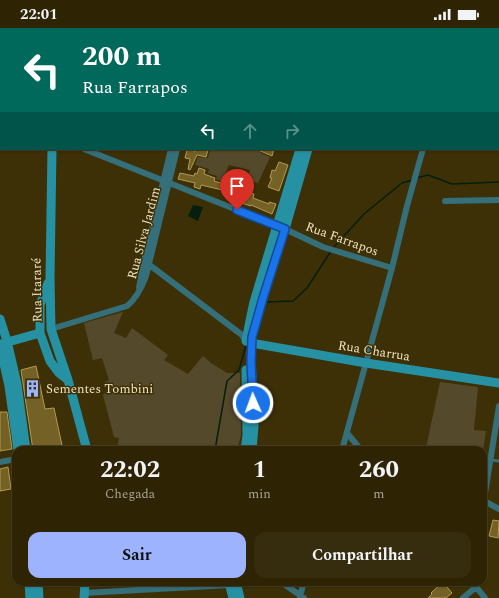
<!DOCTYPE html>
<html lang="pt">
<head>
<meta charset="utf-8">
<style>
	body { margin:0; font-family:Spectral,serif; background:#362c0e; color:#f1f3f6; height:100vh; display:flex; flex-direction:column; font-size:15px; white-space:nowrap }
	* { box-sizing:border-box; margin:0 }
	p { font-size:13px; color:#a7a49a }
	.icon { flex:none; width:22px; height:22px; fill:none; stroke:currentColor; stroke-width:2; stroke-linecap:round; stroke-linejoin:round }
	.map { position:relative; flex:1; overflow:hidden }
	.panel { position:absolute; left:12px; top:418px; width:475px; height:140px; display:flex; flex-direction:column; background:#2e2404; border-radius:12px; box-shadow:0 1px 3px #0004,0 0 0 1px #494126 }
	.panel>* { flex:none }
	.banner { position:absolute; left:0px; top:0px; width:499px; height:122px; box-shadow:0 1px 3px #0004,0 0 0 1px #494126; background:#00695c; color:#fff; overflow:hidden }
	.pin { position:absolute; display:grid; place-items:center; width:34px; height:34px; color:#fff; margin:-41px -17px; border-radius:50% 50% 50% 0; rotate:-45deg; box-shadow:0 0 4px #0007 }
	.pin .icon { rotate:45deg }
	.me { position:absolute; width:44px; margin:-22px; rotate:358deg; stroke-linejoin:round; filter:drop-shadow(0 0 3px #0008) }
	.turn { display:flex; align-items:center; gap:14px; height:84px; padding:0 16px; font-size:18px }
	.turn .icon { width:52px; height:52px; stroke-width:2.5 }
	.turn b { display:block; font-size:28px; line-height:34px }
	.lanes { display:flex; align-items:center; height:38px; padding:0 16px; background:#0003; justify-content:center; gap:20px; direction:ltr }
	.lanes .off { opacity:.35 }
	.eta { display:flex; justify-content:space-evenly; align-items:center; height:68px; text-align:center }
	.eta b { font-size:24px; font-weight:700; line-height:28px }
	.action { display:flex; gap:8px; margin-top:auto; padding:8px 16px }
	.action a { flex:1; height:46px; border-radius:12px; background:#9eb3fd; color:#111; font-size:16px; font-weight:700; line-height:46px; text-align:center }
	.action a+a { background:#362c0e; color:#f1f3f6 }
	.status { display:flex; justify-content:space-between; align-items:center; height:28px; padding:0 20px; background:#2e2404; direction:ltr }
	.status svg { height:11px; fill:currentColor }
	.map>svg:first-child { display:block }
	.green { fill:#544a2b }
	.water { fill:#041f0d }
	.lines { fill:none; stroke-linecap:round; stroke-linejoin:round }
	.stream { stroke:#041f0d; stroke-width:1.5 }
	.building { fill:#736126; stroke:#b39a50 }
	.lane { stroke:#346f7a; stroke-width:3 }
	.street { stroke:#346f7a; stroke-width:6 }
	.secondary { stroke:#2591a3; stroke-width:9 }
	.route-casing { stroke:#114b97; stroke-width:10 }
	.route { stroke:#1a73e8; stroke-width:7 }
	.labels { text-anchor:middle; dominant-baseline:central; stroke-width:3; stroke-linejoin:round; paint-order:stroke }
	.street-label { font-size:13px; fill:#efe2be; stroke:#3d3006 }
	.poi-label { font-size:13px; fill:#efe2be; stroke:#3d3006; text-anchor:start }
</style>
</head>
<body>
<div class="status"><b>22:01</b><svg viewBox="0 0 49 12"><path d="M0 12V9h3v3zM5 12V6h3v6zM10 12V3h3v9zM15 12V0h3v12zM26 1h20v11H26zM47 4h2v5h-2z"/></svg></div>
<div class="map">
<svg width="499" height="570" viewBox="0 0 499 570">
	<rect width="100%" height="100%" fill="#3d3006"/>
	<path class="green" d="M 210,121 L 262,121 L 261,125 L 270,129 L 258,155 L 247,152 L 250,142 L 229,137 L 222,154 L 216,151 L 217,148 L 208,145 L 209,141 L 195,137 L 198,129 L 208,130 Z
		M 123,284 L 114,305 L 126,310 L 132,300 L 168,327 L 164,332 L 188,346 L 203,328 L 211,335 L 227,345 L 240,345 L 241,407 L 237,422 L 117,422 L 119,410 L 114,409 L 103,367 L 108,362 L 105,354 L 109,352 L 102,330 L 93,332 L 84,295 Z
		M 440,354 L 478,359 L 474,402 L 486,403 L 483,422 L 428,422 L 426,420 Z"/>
	<path class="water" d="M 193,177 L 203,179 L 198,193 L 188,188 Z"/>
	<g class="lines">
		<path class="stream" d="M 416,150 L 428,147 L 452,156 L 499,154
			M 333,220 L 364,186 L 402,155 L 413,152
			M 266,274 L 293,273 L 307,260 L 331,223
			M 215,422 L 227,353 L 239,342 L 246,317"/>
	</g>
	<path class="building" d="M 197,121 L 208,122 L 206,129 L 197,127 L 190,142 L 188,141 L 190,131 L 185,130 L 187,122 L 196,123 Z
		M 256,121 L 274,121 L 272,128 Z
		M 279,134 L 288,137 L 279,163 L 268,159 L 272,150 L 270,150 L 272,142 L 275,143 Z
		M 199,140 L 205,142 L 204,146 L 215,150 L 214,153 L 224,156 L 227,145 L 237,149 L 238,145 L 246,148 L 243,162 L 232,159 L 231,164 L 201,157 L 200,161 L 194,159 L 195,155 L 178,151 L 180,145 L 194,148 L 195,145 L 197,146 Z
		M 245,164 L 254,166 L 253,170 L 269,176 L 269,174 L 276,176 L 272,186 L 251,177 L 251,178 L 241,175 Z
		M 36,338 L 45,381 L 54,380 L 63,422 L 33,422 L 21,342 Z
		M 0,384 L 7,384 L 12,421 L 0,423 Z
		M 8,439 L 11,461 L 0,463 L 0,441 Z
		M 493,492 L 499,493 L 498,510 L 489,508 Z
		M 443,554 L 452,565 L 446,570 L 428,570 L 432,566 L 431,565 Z"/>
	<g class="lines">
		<path class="lane" d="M 490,432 L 499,433"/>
		<path class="street" d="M 100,0 L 104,1
			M 200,1 L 201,0
			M 207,1 L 207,0
			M 455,1 L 455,0
			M 498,96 L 499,97
			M 84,121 L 285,201 L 323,219 L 392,240
			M 445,173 L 499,172
			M 147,235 L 242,307 L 246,313
			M 139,260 L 144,233 L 171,121
			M 51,301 L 127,278 C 137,270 142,259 146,248 L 177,121
			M 347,405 L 361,422
			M 342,422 L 392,240 L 407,178 L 423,121
			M 0,434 L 16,431
			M 484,473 L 499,481
			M 483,478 L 499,378
			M 281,554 L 304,570
			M 472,554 L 485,570
			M 84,565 L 230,557 L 232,556
			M 300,568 L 304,554
			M 463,570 L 476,559"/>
		<path class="secondary" d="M 90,1 L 91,0
			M 334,1 L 334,0
			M 341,1 L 342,0
			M 52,121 L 50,250 L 51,301 L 68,352 L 87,422
			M 48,255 L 40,277 L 40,305 L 50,333 L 59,345 L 68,352
			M 0,291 L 7,313 L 17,356 L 26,422
			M 246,313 L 251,288 L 254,274 L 300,121
			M 246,313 L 251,315 L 366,335 L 499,355
			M 1,316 L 40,305
			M 0,318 L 9,358 L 18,422
			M 245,422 L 247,407 L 246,342
			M 252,422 L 254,398 L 253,363 L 251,334 L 252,309 L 263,270 L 285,201 L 308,121
			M 29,554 L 30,570
			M 38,554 L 39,570
			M 229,554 L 233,570
			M 236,554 L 240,570
			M 84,570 L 85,554"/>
	</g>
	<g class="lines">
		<defs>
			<path id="route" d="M 237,182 L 285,201 L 263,270 L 252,309 L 251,334 L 253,375"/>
		</defs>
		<use href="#route" class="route-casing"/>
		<use href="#route" class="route"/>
	</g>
	<defs>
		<symbol id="building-bare" viewBox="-9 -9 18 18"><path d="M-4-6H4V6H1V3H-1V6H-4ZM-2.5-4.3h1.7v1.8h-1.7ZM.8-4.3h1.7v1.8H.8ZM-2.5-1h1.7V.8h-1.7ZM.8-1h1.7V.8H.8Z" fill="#9eb3fd" stroke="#3d3006" stroke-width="2.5" paint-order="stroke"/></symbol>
	</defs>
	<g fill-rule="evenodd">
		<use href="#building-bare" x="20" y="348" width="25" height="25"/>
	</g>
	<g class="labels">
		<g class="street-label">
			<text transform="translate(144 205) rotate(-75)">Rua Silva Jardim</text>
			<text transform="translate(342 211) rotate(20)">Rua Farrapos</text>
			<text transform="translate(37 262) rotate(-91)">Rua Itararé</text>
			<text transform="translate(374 323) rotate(9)">Rua Charrua</text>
		</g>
		<g class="poi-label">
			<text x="46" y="361">Sementes Tombini</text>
		</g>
	</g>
</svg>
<div class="pin" style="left:237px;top:182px;background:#d93025"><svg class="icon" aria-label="arrive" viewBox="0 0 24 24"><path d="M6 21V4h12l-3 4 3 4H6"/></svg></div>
<svg class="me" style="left:253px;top:375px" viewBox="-20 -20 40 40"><circle r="17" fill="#1a73e8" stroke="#fff" stroke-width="3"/><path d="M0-11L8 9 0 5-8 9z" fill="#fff"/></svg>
<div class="banner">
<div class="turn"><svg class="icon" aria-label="left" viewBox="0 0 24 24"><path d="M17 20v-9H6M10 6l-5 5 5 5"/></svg><div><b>200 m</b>Rua Farrapos</div></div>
<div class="lanes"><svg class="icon" aria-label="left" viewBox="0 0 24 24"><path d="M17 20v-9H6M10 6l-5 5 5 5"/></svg><svg class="icon off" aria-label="ahead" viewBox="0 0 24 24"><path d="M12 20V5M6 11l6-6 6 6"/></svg><svg class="icon off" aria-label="right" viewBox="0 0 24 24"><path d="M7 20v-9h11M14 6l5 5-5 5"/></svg></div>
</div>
<section class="panel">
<div class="eta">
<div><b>22:02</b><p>Chegada</p></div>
<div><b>1</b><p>min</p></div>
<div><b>260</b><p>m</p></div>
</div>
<div class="action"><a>Sair</a><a>Compartilhar</a></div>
</section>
</div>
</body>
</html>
